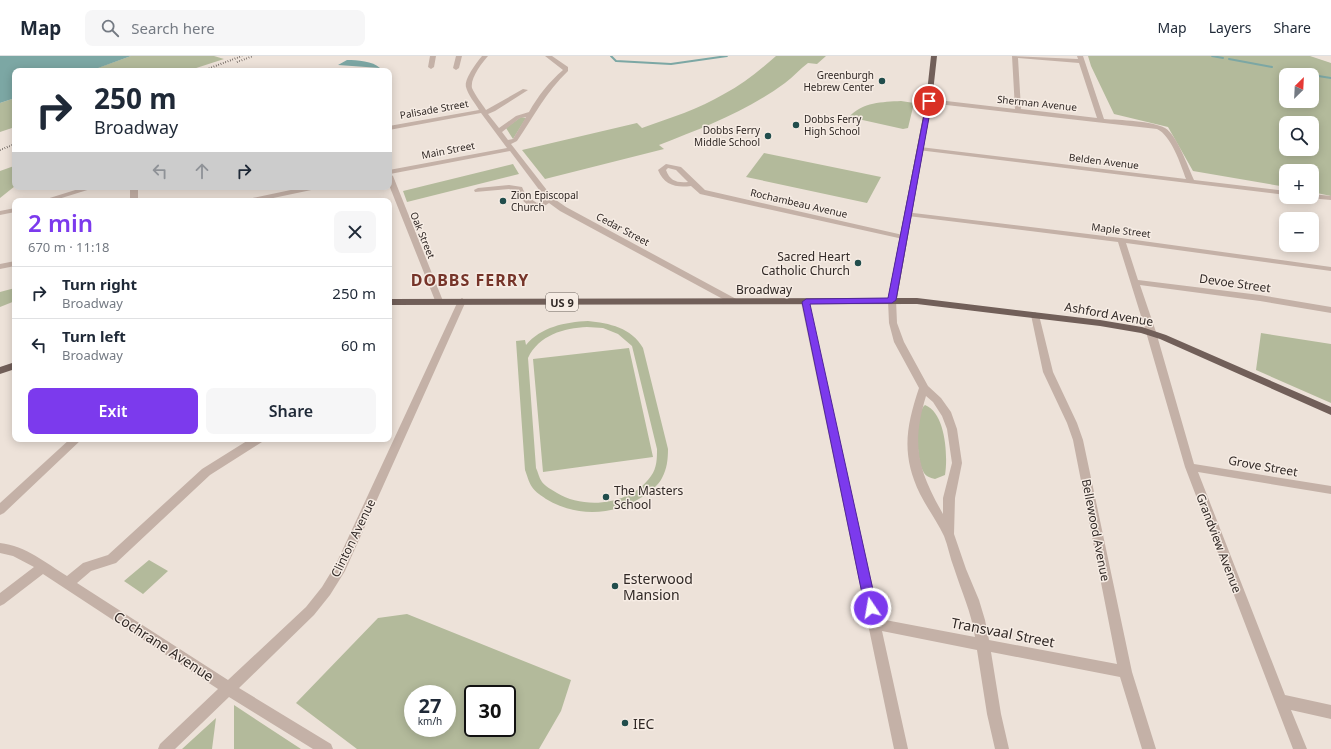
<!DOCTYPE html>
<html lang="en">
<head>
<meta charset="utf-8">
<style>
	body { margin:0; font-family:"Noto Sans",sans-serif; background:#f6f6f7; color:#1f2937; height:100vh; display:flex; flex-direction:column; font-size:15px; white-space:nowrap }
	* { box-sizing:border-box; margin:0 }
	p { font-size:13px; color:#747a83 }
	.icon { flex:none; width:22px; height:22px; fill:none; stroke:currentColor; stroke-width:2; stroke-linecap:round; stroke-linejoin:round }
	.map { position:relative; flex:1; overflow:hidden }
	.details { position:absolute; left:12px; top:142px; width:380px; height:244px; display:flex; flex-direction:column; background:#fff; border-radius:8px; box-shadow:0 2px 10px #0003 }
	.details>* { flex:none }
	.top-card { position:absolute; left:12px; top:12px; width:380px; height:122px; border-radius:8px; box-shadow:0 2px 10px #0003; background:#fff; color:#1f2937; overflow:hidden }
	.needle { width:26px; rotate:24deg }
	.controls { position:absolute; left:1279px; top:12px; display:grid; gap:8px }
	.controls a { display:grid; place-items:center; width:40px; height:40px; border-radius:8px; background:#fff; box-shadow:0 2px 10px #0003; font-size:20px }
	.speed { position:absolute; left:404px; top:629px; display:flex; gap:8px; font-size:20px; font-weight:700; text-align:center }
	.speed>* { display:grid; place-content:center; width:52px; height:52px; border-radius:50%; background:#fff; box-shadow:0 2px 10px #0003; line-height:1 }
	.speed small { font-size:10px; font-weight:400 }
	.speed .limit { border:2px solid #111; border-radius:6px; background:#fff; color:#111 }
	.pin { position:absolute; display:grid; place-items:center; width:34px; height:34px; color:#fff; margin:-17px; border:2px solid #fff; border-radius:50%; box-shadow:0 1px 4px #0007 }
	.me { position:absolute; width:44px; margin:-22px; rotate:348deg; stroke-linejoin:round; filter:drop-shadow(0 0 3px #0008) }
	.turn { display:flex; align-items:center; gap:14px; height:84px; padding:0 16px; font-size:18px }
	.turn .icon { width:52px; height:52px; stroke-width:2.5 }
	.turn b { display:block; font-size:28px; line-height:34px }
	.lanes { display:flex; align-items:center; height:38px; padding:0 16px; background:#0003; justify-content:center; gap:20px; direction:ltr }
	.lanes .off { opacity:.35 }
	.round { display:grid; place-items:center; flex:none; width:42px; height:42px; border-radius:8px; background:#f6f6f7 }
	.head { display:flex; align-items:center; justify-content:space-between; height:68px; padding:0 16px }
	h1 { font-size:24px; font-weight:600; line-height:30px; color:#7c3aed }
	.button { display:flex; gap:8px; margin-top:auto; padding:8px 16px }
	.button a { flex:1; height:46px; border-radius:8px; background:#7c3aed; color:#fff; font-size:16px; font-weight:600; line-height:46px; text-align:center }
	.button a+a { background:#f6f6f7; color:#1f2937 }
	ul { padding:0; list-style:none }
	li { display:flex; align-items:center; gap:12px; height:52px; padding:0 16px; border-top:1px solid #e0e1e3 }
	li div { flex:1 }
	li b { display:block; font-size:15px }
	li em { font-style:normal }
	header { display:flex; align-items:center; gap:24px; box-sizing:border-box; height:56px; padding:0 20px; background:#fff; border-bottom:1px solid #e0e1e3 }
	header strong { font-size:19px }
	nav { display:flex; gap:22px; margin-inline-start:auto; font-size:14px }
	.search { width:280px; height:36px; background:#f6f6f7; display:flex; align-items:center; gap:10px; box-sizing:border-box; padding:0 14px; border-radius:8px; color:#747a83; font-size:15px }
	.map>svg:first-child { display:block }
	.green { fill:#b3ba9b; fill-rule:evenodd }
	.water { fill:#7ca7a4 }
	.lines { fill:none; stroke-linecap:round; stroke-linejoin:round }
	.stream { stroke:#7ca7a4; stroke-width:2 }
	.minor { fill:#c4b1a7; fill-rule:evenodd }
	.major { fill:#715f59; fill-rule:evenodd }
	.rail { stroke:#312926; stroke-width:2; stroke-dasharray:0.5 2; stroke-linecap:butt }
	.route { fill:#7c3aed; stroke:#51269a }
	.poi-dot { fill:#214d4c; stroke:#f6ece4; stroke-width:1.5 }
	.labels { text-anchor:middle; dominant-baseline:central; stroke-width:3; stroke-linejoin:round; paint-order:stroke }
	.far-poi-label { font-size:10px; fill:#312926; stroke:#f6ece4; text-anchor:end }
	.far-street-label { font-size:10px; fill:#312926; stroke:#f6ece4 }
	.shield { fill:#f6ece4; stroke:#6c645f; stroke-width:1 }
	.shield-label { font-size:11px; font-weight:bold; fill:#312926 }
	.poi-label { font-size:12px; fill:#312926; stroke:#f6ece4; text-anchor:end }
	.street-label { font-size:12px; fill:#312926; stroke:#f6ece4 }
	.near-poi-label { font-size:14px; fill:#312926; stroke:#f6ece4; text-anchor:start }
	.near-street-label { font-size:14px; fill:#312926; stroke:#f6ece4 }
	.district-label { font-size:16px; font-weight:bold; letter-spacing:1px; fill:#763429; stroke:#f6ece4 }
</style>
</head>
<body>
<header>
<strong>Map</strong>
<div class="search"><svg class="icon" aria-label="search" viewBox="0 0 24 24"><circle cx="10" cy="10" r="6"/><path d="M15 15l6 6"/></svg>Search here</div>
<nav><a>Map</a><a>Layers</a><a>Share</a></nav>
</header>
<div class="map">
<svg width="1331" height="693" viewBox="0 0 1331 693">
	<rect width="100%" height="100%" fill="#ede2d9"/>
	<path class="green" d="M 131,0 L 214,0 L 224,3 L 187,15 L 89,15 Z
		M 776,0 L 826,0 L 817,8 L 808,7 C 800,13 793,21 785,27 C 747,55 703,72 659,89 L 664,93 L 545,123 L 522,94 L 637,67 L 642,72 C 670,62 699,53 724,38 C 743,28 760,14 776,0 Z
		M 1088,0 L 1310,0 L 1331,7 L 1331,140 L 1312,136 L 1312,115 L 1286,115 L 1286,131 L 1193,115 L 1168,71 L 1114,58 L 1091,10 ZM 1286,19 L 1312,19 L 1312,45 L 1286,45 ZM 1286,67 L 1312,67 L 1312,93 L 1286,93 Z
		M 15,42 L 15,71 L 0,76 L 0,47 Z
		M 901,45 L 914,47 L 908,72 L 903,73 L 849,61 C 863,46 882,46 901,45 Z
		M 521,61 L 526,62 L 513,83 L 506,72 Z
		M 764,97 L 881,121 L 867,147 L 746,121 Z
		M 513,108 L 519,118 L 407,146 L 403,135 Z
		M 14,110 L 15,130 L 0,142 L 0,115 Z
		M 15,232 L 15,245 L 0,251 L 0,236 Z
		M 588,265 C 609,267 632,272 643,292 L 668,393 C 668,403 667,413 662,422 C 658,430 649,436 642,441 C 613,460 576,461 546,443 C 542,440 535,436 532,431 C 529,427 527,419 525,414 L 516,285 L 525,284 L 526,289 C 541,271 565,266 588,265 ZM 587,271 L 603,272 L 618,278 L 632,290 L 657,393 C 657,402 657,412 651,420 C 631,449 585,454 557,437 C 552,434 545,430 542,426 C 539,422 538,416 536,412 L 528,302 C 539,279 564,272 587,271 Z
		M 1261,277 L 1331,288 L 1331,347 L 1256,314 Z
		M 629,292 L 653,401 L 543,416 L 533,303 Z
		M 925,349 C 946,357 948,401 945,419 L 935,423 C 930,422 925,420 923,415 C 916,404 915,356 925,349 Z
		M 149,504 L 168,515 L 143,538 L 124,525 Z
		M 407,558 L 571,624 L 561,655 L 539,693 L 357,693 L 296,647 L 378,562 ZM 413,638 L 447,638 L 447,672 L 413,672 ZM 473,638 L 507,638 L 507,672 L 473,672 Z
		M 234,649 L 301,693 L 234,693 Z
		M 216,662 L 212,693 L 182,693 Z"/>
	<path class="water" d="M 0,0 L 131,0 L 90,15 L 15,15 L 15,42 L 0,47 Z
		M 347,4 C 357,4 373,5 380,12 L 338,9 Z"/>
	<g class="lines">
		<path class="stream" d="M 611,0 L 616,5 L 671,8 L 727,0
			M 1212,0 L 1223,2
			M 1229,3 L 1272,11
			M 1304,17 L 1312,19
			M 1312,19 L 1331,22"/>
		<path class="minor" d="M 430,0 L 436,0 L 434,11 L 431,13 L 428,11 Z
			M 456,0 L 462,0 L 459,12 L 456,14 L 453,12 Z
			M 482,0 L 488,0 C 482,7 470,22 472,32 C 475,39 482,48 486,54 L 523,33 L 528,34 L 495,55 L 488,58 L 499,72 L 516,60 L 529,56 C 538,40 549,26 563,14 L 545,0 L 552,0 L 568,11 L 568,15 C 546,36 534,60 517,85 L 511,88 L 553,142 L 566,151 L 738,244 L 739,246 L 738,248 L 732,248 L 560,155 L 549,147 C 546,149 541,152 536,152 C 528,152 519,141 516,135 L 509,133 L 475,136 L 474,134 L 478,132 L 509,129 L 522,131 L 526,140 L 537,147 L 546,143 L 510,95 L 390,118 L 393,120 L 443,245 L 439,248 L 436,247 L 389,129 L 389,114 L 507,92 L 481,57 L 389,74 L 389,70 L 479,54 C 475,47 468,39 466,31 C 464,23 477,6 482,0 ZM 526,61 L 513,83 L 508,84 L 502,76 L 520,62 Z
			M 1012,0 L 1078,3 L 1077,0 L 1083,0 L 1104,63 C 1119,64 1153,65 1165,72 C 1177,79 1188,111 1194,124 L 1286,135 L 1286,139 L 918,94 L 917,93 L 920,91 L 1186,123 C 1181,109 1171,79 1157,73 L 929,47 L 926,45 L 929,43 L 1015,53 ZM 1018,2 L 1079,7 L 1097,62 L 1021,53 Z
			M 666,108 L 681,111 L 705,134 L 903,179 L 907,181 L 903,183 L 700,138 L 691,130 C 676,132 664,129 658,114 ZM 668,112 L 676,114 L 688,126 C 677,127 670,125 666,114 Z
			M 85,131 L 97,131 L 52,145 L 40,145 Z
			M 130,131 L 138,131 L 138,145 L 130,145 Z
			M 305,131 L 320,131 L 316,133 L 259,145 L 244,145 L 248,143 Z
			M 1312,138 L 1331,140 L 1331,144 L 1309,142 L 1312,141 Z
			M 15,152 L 15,156 L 0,159 L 0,155 Z
			M 905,156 L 1121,182 L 1331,211 L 1331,215 L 1126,187 L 1138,224 L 1260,239 L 1331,251 L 1331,257 L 1260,245 L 1140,229 L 1156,276 L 1194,408 L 1331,430 L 1331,438 L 1198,416 L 1285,639 L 1331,649 L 1331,663 L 1291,654 L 1307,693 L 1293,693 L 1185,411 L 1146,276 L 1118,186 L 908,160 L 904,158 Z
			M 15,205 L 15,210 L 0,213 L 0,208 Z
			M 892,241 L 896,244 L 897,267 L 904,286 L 928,330 L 941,342 L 951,356 L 957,373 L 962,407 L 955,442 L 954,478 L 966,513 L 979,544 L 985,564 L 989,584 L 1117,608 L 1073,384 L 1067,367 L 1043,316 L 1031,259 L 1035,256 L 1039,259 L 1053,316 L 1077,367 L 1083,384 L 1132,616 L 1156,693 L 1142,693 L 1120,621 L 991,596 L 1001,658 L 1009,693 L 995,693 L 987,658 L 977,594 L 882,575 L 908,693 L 894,693 L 801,246 L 805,243 L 809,246 L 880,563 L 975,581 C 971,555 962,537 954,512 C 950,502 948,490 944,480 C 937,465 927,452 920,438 C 901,399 906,371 919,332 L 894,286 L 889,267 L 888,244 ZM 926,340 L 933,346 L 942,360 L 947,373 L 952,407 L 943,442 L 943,458 C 918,414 911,389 926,340 Z
			M 462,242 L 466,245 L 345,515 L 330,539 L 314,559 L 239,632 L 331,688 L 333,693 L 313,693 L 229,641 L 175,693 L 158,693 L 160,688 L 218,633 L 43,518 L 4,548 L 0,550 L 0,537 L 34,511 L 13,500 L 0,497 L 0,487 C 26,490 46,507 67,520 L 83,507 L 108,499 L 202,413 L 250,383 L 263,383 L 262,386 L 210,419 L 116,507 L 91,515 L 77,527 L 228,624 L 306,551 L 322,531 L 336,508 L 458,245 Z
			M 70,383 L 82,383 L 4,457 L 0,459 L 0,447 Z"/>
		<path class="major" d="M 931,0 L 937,0 L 932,45 L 897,242 L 917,242 L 1100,264 L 1142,271 L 1166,279 L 1331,351 L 1331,359 L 1160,283 L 1141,277 L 1100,270 L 917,248 L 389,249 L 389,243 L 888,242 L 926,45 Z
			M 15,306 L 15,313 L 0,318 L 0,311 Z"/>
		<path class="rail" d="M 237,6 L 253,0
			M 202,15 L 242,0
			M 0,94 L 15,88"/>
	</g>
	<path class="route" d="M 927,44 L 932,45 L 896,244 L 892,247 L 810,248 L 877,552 L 875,556 L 871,558 L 867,556 L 865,552 L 802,246 L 806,243 L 888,242 Z"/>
	<g class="poi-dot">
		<circle cx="882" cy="25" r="4"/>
		<circle cx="796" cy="69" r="4"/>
		<circle cx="768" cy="80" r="4"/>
		<circle cx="503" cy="145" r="4"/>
		<circle cx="858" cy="207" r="4"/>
		<circle cx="606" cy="441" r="4"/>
		<circle cx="615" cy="530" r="4"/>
		<circle cx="625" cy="667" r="4"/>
	</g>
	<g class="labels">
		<g class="far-poi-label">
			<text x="874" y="19">Greenburgh<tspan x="874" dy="12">Hebrew Center</tspan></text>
			<text x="804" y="63" text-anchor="start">Dobbs Ferry<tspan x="804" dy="12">High School</tspan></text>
			<text x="760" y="74">Dobbs Ferry<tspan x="760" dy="12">Middle School</tspan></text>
			<text x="511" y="139" text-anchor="start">Zion Episcopal<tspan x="511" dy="12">Church</tspan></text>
		</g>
		<g class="far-street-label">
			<text transform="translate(1037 47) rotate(6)">Sherman Avenue</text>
			<text transform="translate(434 53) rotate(-10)">Palisade Street</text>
			<text transform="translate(448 94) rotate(-11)">Main Street</text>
			<text transform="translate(1104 105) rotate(7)">Belden Avenue</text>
			<text transform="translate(799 147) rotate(13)">Rochambeau Avenue</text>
			<text transform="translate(623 173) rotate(28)">Cedar Street</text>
			<text transform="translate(1121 174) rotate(7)">Maple Street</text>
			<text transform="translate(423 179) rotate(68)">Oak Street</text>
		</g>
		<rect class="shield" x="546" y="237" width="32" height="18" rx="3"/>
		<g class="shield-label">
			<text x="562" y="246">US 9</text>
		</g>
		<g class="poi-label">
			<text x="850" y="200">Sacred Heart<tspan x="850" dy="14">Catholic Church</tspan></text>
			<text x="614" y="434" text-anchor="start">The Masters<tspan x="614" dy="14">School</tspan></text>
		</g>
		<g class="street-label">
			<text transform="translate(1235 227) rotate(8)">Devoe Street</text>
			<text x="764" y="233">Broadway</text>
			<text transform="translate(1109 258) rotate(10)">Ashford Avenue</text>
			<text transform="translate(1263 410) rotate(10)">Grove Street</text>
			<text transform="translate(1096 474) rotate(79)">Bellewood Avenue</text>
			<text transform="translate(353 482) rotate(-64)">Clinton Avenue</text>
			<text transform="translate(1219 487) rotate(69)">Grandview Avenue</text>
		</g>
		<g class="near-poi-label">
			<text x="623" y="522">Esterwood<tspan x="623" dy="16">Mansion</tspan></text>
			<text x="633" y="667">IEC</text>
		</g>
		<g class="near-street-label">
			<text transform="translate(1003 576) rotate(11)">Transvaal Street</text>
			<text transform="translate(164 590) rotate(33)">Cochrane Avenue</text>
		</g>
		<g class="district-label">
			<text x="470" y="224">DOBBS FERRY</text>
		</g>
	</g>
</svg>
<div class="controls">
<a><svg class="needle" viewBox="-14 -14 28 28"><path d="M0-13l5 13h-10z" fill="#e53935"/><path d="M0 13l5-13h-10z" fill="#747a83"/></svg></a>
<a><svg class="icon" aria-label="search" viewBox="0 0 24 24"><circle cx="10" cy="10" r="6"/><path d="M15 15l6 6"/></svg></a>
<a>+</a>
<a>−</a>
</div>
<div class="speed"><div>27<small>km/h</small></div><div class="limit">30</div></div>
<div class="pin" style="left:929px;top:45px;background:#d93025"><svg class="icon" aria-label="arrive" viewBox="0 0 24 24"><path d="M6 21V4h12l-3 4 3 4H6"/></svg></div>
<svg class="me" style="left:871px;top:552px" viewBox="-20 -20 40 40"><circle r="17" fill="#7c3aed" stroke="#fff" stroke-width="3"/><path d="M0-11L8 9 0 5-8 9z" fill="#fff"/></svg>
<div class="top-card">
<div class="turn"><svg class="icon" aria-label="right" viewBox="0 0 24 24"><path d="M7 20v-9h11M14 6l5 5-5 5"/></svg><div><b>250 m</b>Broadway</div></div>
<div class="lanes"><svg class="icon off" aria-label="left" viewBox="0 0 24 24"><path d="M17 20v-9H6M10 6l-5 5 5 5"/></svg><svg class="icon off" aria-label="ahead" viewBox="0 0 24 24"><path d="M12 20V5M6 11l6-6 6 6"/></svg><svg class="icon" aria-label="right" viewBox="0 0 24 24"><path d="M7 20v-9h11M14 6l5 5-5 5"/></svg></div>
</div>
<section class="details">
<div class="head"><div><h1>2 min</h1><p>670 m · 11:18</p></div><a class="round"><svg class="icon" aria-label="close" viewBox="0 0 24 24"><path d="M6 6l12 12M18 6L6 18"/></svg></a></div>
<ul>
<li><svg class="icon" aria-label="right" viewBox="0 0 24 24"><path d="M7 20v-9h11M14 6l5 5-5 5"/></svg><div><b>Turn right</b><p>Broadway</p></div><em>250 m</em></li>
<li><svg class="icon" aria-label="left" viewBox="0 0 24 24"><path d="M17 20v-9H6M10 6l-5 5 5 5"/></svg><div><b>Turn left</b><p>Broadway</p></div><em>60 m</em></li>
</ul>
<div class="button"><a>Exit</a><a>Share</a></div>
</section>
</div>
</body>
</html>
